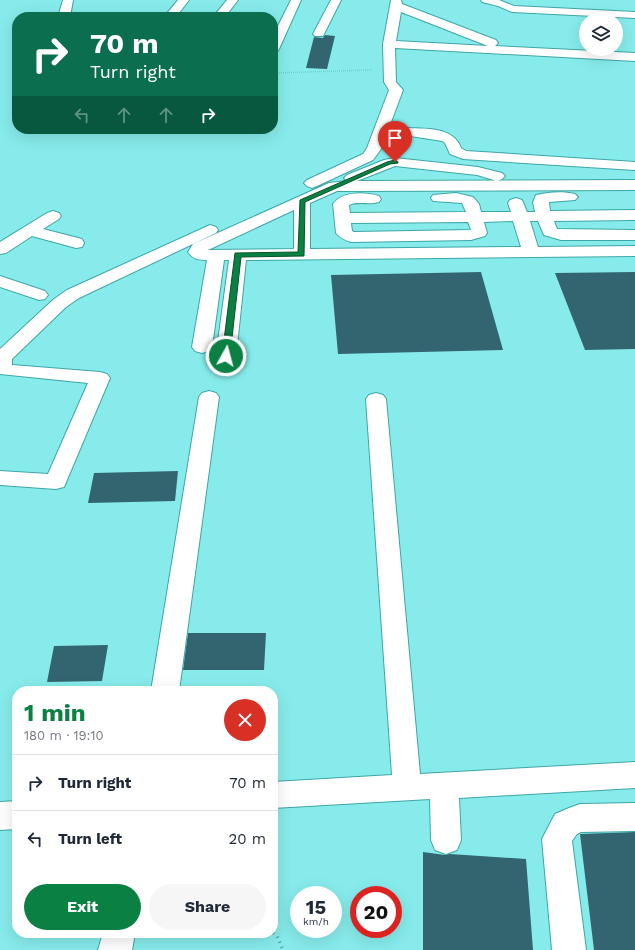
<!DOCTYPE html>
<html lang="en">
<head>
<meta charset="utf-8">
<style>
	body { margin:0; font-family:"Work Sans",sans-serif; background:#f6f6f7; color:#1f2937; height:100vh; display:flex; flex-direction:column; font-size:15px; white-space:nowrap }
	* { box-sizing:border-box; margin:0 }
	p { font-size:13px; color:#747a83 }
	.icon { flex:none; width:22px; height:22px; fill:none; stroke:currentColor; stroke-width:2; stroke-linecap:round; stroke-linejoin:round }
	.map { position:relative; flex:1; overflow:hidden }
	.drawer { position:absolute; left:12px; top:686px; width:266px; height:252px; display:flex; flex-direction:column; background:#fff; border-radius:16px; box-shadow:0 4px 16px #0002 }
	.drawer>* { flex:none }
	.hud { position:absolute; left:12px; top:12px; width:266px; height:122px; border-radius:16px; box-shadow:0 4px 16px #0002; background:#0b6e4f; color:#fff; overflow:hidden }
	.tools { position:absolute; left:579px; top:12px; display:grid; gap:8px }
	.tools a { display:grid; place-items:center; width:44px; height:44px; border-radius:50%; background:#fff; box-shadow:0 4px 16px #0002; font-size:20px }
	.speed { position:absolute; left:290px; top:886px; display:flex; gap:8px; font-size:20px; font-weight:700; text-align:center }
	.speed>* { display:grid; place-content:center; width:52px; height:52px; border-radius:50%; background:#fff; box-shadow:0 4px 16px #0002; line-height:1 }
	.speed small { font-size:10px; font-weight:400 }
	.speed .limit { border:6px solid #d22; background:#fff; color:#111 }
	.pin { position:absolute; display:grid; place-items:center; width:34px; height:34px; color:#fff; margin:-41px -17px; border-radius:50% 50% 50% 0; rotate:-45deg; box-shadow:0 0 4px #0007 }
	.pin .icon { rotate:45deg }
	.me { position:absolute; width:44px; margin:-22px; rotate:7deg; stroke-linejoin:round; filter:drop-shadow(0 0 3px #0008) }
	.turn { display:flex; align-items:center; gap:14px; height:84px; padding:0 12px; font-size:18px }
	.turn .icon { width:52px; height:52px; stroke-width:2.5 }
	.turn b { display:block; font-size:28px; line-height:34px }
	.lanes { display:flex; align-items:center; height:38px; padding:0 12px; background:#0003; justify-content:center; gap:20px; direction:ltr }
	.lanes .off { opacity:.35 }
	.round { display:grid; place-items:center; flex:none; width:42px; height:42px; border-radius:21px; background:#f6f6f7 }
	.head { display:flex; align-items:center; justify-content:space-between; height:68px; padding:0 12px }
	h1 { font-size:24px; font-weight:700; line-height:30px; color:#0b8043 }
	.action { display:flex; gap:8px; margin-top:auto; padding:8px 12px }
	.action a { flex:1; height:46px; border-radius:24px; background:#0b8043; color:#fff; font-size:16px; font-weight:700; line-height:46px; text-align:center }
	.action a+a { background:#f6f6f7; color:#1f2937 }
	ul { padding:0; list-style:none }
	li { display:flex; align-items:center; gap:12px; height:56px; padding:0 12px; border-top:1px solid #e0e1e3 }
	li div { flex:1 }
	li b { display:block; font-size:15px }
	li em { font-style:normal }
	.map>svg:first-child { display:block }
	.building { fill:#336571 }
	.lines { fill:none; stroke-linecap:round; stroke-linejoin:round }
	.minor-casing { stroke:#3da6a6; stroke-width:2 }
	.path-far1 { stroke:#5eb1b1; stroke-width:1.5; stroke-dasharray:0.5 1.5; stroke-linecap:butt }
	.path { stroke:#5eb1b1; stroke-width:3.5; stroke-dasharray:1.5 4; stroke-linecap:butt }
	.minor { fill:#fff; fill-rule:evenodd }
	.route { fill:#0b8043; stroke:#07532c }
</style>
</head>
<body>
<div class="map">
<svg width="635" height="950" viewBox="0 0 635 950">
	<rect width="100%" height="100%" fill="#87ebeb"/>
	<path class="building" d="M 325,35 L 335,36 L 327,69 L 306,68 L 314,37 L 323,38 Z
		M 481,272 L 503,350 L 338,354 L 331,275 Z
		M 635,272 L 635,349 L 585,350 L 555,273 Z
		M 178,471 L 175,501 L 88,503 L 94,473 Z
		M 188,633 L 266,633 L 264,670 L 183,670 Z
		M 108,645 L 102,681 L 47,682 L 54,646 Z
		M 635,832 L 635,950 L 594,950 L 580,834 Z
		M 423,852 L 445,855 L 450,854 L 526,859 L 533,950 L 423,950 Z"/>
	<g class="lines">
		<defs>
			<path id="minor" d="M 63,0 L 73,0 L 70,17 L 58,17 Z
				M 178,0 L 189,0 L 176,17 L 164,17 Z
				M 227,0 L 238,0 L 225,17 L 213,17 Z
				M 291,0 L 301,0 L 279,49 L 277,52 L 273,53 L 273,36 Z
				M 331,0 L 341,0 L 323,36 L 315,36 L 313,34 Z
				M 391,0 L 401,0 L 402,4 L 496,40 L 498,43 L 495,46 L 635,53 L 635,61 L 395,48 L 396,82 L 403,90 L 381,149 L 373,160 L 317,186 L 312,188 L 307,186 L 304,183 L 307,180 L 363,154 L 367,148 L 389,90 L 384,82 L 383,44 ZM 401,12 L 488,46 L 396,41 Z
				M 481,0 L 499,0 L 514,6 L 635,12 L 635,18 L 512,12 L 498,6 L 482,2 Z
				M 409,128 C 427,129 454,127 461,148 L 466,151 L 635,162 L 635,170 L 463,159 L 450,154 L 445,143 L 442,141 L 404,135 L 402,132 L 404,129 Z
				M 395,158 L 478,167 L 502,173 L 505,176 L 502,179 L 497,181 L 477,175 L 395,166 L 357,181 L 635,180 L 635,190 L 337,191 L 310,203 L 310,249 L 521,247 L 513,221 L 484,222 L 487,233 L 485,236 L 471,240 L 351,242 C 345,240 340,238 336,233 L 333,204 C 342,191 365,192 379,196 L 381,199 L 379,202 C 369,205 358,201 349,205 L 350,213 L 466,212 L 462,203 L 433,201 L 431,198 L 433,195 L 456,193 L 473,197 L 479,204 L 481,212 L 511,212 L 508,203 L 510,200 L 516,198 L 522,200 L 527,212 L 535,212 L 533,202 L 536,195 C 549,192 563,191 575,194 L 578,197 L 575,200 L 549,202 L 550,211 L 635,210 L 635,220 L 554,221 L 557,229 L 635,230 L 635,240 L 561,240 L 544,235 L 538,221 L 530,221 L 538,247 L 635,246 L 635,256 L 246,260 L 236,356 L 233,360 L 226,362 L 219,360 L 216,356 L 229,260 L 224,260 L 212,347 L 209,351 L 202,353 L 195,351 L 192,347 L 207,260 C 198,260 193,259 188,252 L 193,244 L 329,183 L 347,181 L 344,178 L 347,175 L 384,160 ZM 294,210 L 294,249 L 208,250 ZM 468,222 L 471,230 L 354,232 L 352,231 L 351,223 Z
				M 53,211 L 59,213 L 61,216 L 59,219 L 43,229 L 82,239 L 84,243 L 82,247 L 76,248 L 32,236 L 6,253 L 0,254 L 0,242 L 47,213 Z
				M 210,225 L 216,227 L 218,230 L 216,233 L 79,298 L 66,307 L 12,359 L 12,365 L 100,372 L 107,374 L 110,378 L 64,487 L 56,489 L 0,485 L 0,471 L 48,474 L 88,383 L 0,374 L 0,349 L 54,299 L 67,290 Z
				M 0,276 L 45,291 L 48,295 L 45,299 L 39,300 L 0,287 Z
				M 209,391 L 216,393 L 219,397 L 179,691 L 151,691 L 199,397 L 202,393 Z
				M 376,393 L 383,395 L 386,399 L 420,774 L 635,762 L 635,788 L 459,798 L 461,840 L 457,850 L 446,854 L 435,850 L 431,840 L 430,799 L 273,808 L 273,782 L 392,775 L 366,399 L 369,395 Z
				M 17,801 L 17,829 L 0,830 L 0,802 Z
				M 635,803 L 635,831 L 581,832 L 577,834 L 572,841 L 586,950 L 552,950 L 542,839 L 555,814 L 569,808 L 580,804 Z
				M 103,933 L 135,933 L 132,950 L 98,950 Z"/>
		</defs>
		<use href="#minor" class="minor-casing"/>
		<path class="path-far1" d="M 273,73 L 372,70"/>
		<path class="path" d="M 273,933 L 277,936 L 283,950"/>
		<use href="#minor" class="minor"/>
	</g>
	<path class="route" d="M 395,160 L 398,162 L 398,163 L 390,164 L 305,202 L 304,256 L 241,257 L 230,356 L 226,358 L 223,358 L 222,356 L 235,253 L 298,252 L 300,200 L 387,162 Z"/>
</svg>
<div class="tools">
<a><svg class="icon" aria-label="layers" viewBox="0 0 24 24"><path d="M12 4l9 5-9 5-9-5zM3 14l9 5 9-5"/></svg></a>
</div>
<div class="speed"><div>15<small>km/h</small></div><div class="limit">20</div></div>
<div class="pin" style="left:395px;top:162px;background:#d93025"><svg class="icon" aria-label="arrive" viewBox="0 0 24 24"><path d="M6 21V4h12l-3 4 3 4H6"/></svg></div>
<svg class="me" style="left:226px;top:356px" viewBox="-20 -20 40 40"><circle r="17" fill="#0b8043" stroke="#fff" stroke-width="3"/><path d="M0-11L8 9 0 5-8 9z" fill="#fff"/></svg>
<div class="hud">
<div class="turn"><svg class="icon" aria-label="right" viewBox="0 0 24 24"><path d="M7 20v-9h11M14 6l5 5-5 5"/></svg><div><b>70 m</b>Turn right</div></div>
<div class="lanes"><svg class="icon off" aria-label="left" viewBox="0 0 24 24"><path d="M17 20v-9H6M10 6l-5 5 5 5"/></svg><svg class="icon off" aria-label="ahead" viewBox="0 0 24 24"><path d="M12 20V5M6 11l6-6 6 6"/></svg><svg class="icon off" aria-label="ahead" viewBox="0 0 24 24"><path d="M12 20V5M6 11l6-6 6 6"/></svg><svg class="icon" aria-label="right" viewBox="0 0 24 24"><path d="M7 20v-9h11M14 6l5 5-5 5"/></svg></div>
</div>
<section class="drawer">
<div class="head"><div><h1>1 min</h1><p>180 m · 19:10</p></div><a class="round" style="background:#d93025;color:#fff"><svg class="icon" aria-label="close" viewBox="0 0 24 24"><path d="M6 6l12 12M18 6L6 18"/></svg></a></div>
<ul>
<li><svg class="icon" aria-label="right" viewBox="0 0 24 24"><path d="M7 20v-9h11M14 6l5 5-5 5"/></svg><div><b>Turn right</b></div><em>70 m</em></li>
<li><svg class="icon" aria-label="left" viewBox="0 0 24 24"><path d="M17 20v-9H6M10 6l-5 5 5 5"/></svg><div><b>Turn left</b></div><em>20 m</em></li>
</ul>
<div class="action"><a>Exit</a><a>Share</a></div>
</section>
</div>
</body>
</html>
